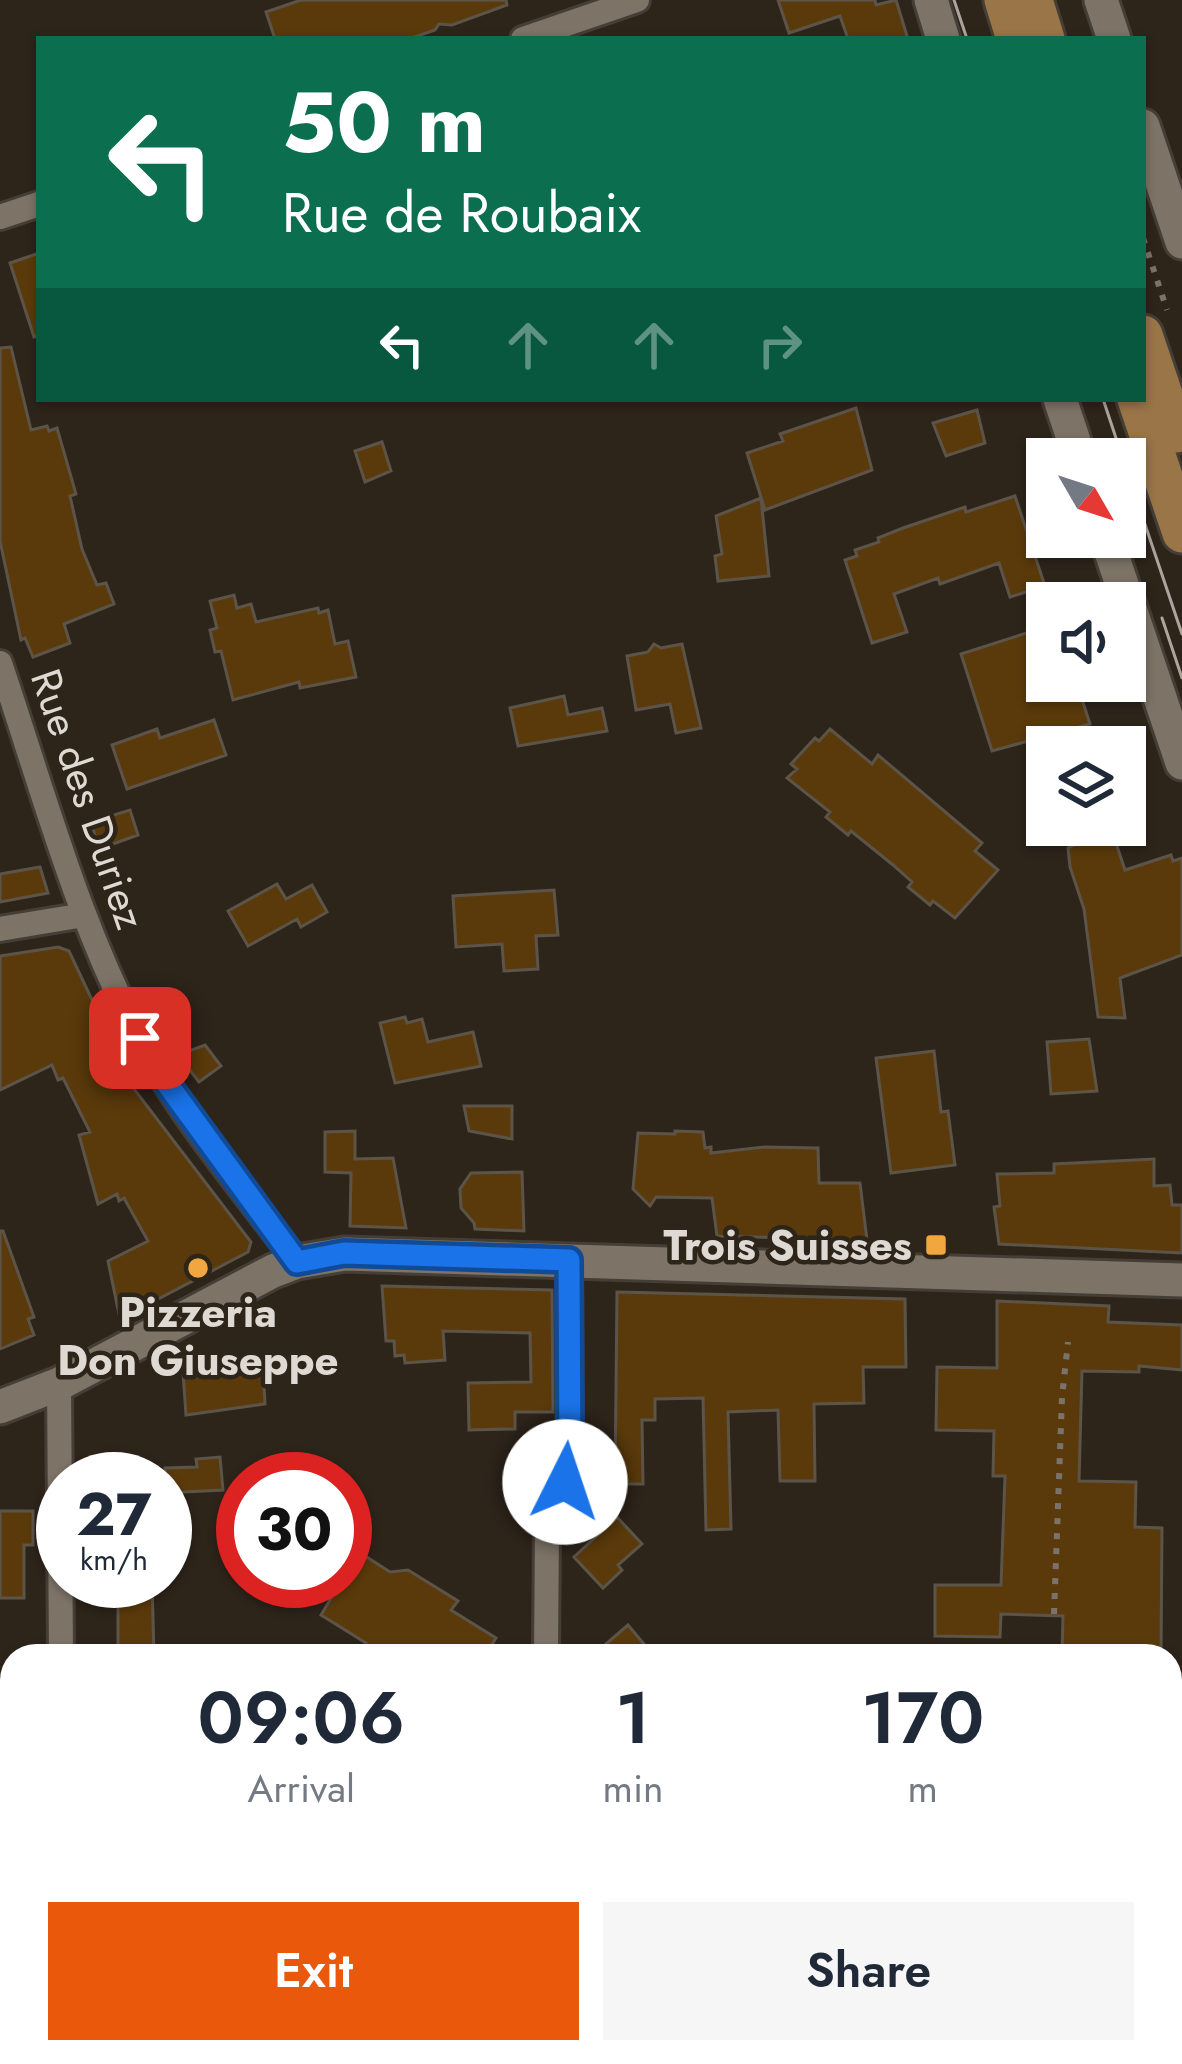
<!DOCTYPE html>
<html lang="en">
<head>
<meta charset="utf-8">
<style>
	body { margin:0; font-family:Jost,sans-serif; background:#f6f6f7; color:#1f2937; height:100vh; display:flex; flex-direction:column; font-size:45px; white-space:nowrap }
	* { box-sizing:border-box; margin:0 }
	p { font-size:39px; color:#747a83 }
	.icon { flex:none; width:66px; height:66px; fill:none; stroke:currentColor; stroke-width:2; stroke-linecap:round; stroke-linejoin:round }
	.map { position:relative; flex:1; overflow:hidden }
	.details { position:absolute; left:0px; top:1644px; width:1182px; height:420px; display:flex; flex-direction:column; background:#fff; border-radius:36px 36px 0 0; box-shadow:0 3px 9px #0004 }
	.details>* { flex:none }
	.top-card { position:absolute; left:36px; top:36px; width:1110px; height:366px; border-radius:0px; box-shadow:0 3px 9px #0004; background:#0b6e4f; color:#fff; overflow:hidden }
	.needle { width:78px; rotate:129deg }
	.buttons { position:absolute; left:1026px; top:438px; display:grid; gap:24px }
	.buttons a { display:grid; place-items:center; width:120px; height:120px; border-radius:0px; background:#fff; box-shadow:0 3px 9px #0004; font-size:60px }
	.speed { position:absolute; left:36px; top:1452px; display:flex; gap:24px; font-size:60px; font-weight:700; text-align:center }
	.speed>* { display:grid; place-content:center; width:156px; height:156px; border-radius:50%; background:#fff; box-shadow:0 3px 9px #0004; line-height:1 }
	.speed small { font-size:30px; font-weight:400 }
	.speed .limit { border:18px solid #d22; background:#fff; color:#111 }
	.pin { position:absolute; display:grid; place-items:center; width:102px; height:102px; color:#fff; margin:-51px; border-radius:24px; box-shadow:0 6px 18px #0006 }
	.me { position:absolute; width:132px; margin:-66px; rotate:4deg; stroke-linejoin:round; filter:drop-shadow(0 0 9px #0008) }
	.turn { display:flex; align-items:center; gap:42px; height:252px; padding:0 48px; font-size:54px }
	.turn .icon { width:156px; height:156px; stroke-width:2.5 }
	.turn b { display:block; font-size:84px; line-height:102px }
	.lanes { display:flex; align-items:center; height:114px; padding:0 48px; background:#0003; justify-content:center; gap:60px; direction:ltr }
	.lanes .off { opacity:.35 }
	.eta { display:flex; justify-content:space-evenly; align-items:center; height:204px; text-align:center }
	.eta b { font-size:72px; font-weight:600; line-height:84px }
	.action { display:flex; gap:24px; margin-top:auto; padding:24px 48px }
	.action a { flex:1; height:138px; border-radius:0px; background:#ea580c; color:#fff; font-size:48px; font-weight:600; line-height:138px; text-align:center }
	.action a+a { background:#f6f6f7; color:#1f2937 }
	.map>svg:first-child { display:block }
	.building { fill:#5a3a0b; stroke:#5d5449; stroke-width:3 }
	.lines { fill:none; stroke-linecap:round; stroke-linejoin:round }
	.lane-casing { stroke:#453e36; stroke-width:18 }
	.street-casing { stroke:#453e36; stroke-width:30 }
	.secondary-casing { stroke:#453e36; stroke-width:39 }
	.primary-casing { stroke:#453e36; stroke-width:45 }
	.path { stroke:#7b736b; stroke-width:6; stroke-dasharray:6 9; stroke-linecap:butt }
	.lane { stroke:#7d7367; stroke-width:12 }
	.street { stroke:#7d7367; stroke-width:24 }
	.secondary { stroke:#7d7367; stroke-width:33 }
	.primary { stroke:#997547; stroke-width:39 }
	.tram { stroke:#aba59d; stroke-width:3 }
	.route-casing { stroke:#114b97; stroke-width:30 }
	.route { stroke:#1a73e8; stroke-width:21 }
	.poi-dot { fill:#f1a640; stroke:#2d241a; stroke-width:4.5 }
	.labels { text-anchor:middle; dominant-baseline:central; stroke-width:9; stroke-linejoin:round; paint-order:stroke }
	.street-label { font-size:42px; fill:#dfd9d3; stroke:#2d241a }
	.poi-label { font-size:42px; font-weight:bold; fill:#dfd9d3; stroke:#2d241a; text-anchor:end }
</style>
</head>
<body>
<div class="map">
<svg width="1182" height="2064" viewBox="0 0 1182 2064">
	<rect width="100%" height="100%" fill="#2d241a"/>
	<path class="building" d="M 301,0 L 506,0 L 507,5 L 452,25 L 439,24 L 435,30 L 409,39 L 275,39 L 266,12 Z
		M 778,0 L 875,0 L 876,5 L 896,0 L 908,39 L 848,39 L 840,16 L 789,33 Z
		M 39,253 L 39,336 L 34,337 L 10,263 Z
		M 11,347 L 31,430 L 47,426 L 49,431 L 57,428 L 76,494 L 70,496 L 82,549 L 97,585 L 106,583 L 114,604 L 64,624 L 70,643 L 33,657 L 25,638 L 21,640 L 0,541 L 0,348 Z
		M 856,408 L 872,470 L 765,510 L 747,453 L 783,441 L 780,434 Z
		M 977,410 L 985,443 L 946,456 L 933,423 Z
		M 382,442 L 391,471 L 365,482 L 355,451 Z
		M 1015,496 L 1045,586 L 1010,597 L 999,563 L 940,584 L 938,578 L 894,594 L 907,632 L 872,643 L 845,560 L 857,556 L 855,550 L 879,542 L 878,538 L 903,528 L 965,507 L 966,512 Z
		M 761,498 L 769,576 L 718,581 L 715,556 L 722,554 L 716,516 Z
		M 234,595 L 237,608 L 251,604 L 256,622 L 318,608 L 319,613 L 328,610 L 335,644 L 348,641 L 356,677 L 300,688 L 299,682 L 233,700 L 221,651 L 215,652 L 210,630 L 217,628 L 210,601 Z
		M 1036,630 L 1039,640 L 1047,637 L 1047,681 L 1064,681 L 1068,694 L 1079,690 L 1090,724 L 992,751 L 961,654 Z
		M 654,644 L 661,648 L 682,644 L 701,728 L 676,733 L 670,704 L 636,710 L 627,656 L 648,652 Z
		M 564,696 L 568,715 L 602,708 L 607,731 L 518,746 L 510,708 Z
		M 214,720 L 226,755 L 127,789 L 112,745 L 157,729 L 160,738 Z
		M 830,729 L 872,764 L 878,755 L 982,843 L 975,851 L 998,870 L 955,918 L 933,901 L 930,905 L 908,887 L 912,882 L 893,865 L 851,831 L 848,835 L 826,817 L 830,812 L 787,778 L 797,769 L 791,764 L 815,738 L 819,741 Z
		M 130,810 L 138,835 L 99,849 L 91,822 Z
		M 1111,828 L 1125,870 L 1171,855 L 1173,861 L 1182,858 L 1182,955 L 1120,978 L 1125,1018 L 1098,1017 L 1084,909 L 1070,867 L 1068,848 Z
		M 40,867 L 48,893 L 0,902 L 0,874 Z
		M 277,884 L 286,899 L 312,885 L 327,912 L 301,927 L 297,919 L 248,946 L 228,911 Z
		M 554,890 L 558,935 L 536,936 L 538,969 L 504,971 L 502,944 L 456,947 L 453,896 Z
		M 58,947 L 69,951 L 134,1089 L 251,1242 L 248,1252 L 120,1319 L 108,1261 L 148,1241 L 124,1198 L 119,1201 L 117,1194 L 98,1204 L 79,1135 L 90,1132 L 63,1078 L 58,1080 L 52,1065 L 0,1090 L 0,956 Z
		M 405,1017 L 407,1023 L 422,1019 L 428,1042 L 473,1032 L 481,1066 L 395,1083 L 380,1023 Z
		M 1089,1039 L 1097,1091 L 1051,1094 L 1047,1042 Z
		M 205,1045 L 221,1066 L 199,1082 L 178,1055 Z
		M 934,1051 L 941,1112 L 948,1111 L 955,1165 L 891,1173 L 876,1058 Z
		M 464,1106 L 512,1106 L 512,1139 L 469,1131 Z
		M 355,1131 L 355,1159 L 393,1158 L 406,1228 L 350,1226 L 351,1173 L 325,1172 L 325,1132 Z
		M 675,1131 L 703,1132 L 705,1148 L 711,1147 L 711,1153 L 765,1147 L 818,1148 L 819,1183 L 860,1183 L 867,1240 L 717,1236 L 712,1198 L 656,1197 L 650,1206 L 633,1189 L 638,1133 L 675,1134 Z
		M 1154,1159 L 1154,1186 L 1170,1185 L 1172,1205 L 1182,1205 L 1182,1253 L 999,1244 L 994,1207 L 1000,1206 L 997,1174 L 1054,1173 L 1054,1164 Z
		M 522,1172 L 524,1231 L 475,1229 L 474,1223 L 461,1208 L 460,1189 L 471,1173 Z
		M 0,1231 L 3,1231 L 34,1317 L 28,1319 L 34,1335 L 0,1349 Z
		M 382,1286 L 552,1290 L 553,1412 L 515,1412 L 515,1429 L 469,1430 L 468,1383 L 531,1382 L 530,1333 L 443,1331 L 445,1360 L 405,1363 L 404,1355 L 395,1356 L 394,1341 L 386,1341 Z
		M 617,1292 L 905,1299 L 906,1367 L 863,1367 L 864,1403 L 814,1404 L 815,1481 L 780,1481 L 778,1410 L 728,1412 L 731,1529 L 706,1530 L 703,1398 L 655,1399 L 655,1420 L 642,1420 L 643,1484 L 615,1484 Z
		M 997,1301 L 1109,1306 L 1108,1322 L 1182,1325 L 1182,1370 L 1139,1366 L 1139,1372 L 1082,1371 L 1079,1481 L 1136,1482 L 1135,1527 L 1162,1528 L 1161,1656 L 1062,1656 L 1063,1616 L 1001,1614 L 1000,1637 L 935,1636 L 935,1585 L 1001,1585 L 1005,1476 L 993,1476 L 994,1431 L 936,1430 L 937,1367 L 997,1368 Z
		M 263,1365 L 265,1404 L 186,1415 L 183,1372 Z
		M 220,1457 L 223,1490 L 165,1493 L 165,1468 L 197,1467 L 196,1459 Z
		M 0,1511 L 33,1511 L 33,1545 L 24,1545 L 24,1598 L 0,1598 Z
		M 617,1517 L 642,1544 L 618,1565 L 622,1570 L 603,1588 L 574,1557 Z
		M 359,1552 L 390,1572 L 408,1570 L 458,1601 L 451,1610 L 496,1638 L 485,1656 L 358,1656 L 366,1643 L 321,1615 Z
		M 118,1581 L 152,1581 L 154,1656 L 118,1656 Z
		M 628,1625 L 654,1656 L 592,1656 Z"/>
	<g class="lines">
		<defs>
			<path id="lane" d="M 1170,1833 L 1182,1833"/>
			<path id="street" d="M 523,39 L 637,0
				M 0,217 L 39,204
				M 0,663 C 45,796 81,936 151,1059 C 191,1129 249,1197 297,1262
				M 0,929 L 84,915
				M 59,1384 L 61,1656
				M 546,1656 L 547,1524 L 565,1482 L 570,1460 L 569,1260
				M 1170,1739 L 1182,1738
				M 0,2047 L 12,2045
				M 65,2052 L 65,2064"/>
			<path id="secondary" d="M 931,0 L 943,39
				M 1101,0 L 1114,39
				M 1143,126 L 1182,242
				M 1060,399 L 1080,459
				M 1106,537 L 1182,763
				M 0,1407 L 59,1384 L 273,1271 L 297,1262 L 345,1254 L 1182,1280"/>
			<path id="primary" d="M 1004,0 L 1016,39
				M 1033,0 L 1045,39
				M 1143,335 L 1176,433
				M 1137,399 L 1182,533"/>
		</defs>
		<use href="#lane" class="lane-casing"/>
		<use href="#street" class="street-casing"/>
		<use href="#secondary" class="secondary-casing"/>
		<use href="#primary" class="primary-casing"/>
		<path class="path" d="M 1143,238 L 1167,310
			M 1054,1614 L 1062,1397 L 1068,1342"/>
		<use href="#lane" class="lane"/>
		<use href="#street" class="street"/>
		<use href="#secondary" class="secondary"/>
		<use href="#primary" class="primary"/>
		<path class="tram" d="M 954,0 L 967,39
			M 1103,399 L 1123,459
			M 1125,465 L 1182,634
			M 1162,618 L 1182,678"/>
	</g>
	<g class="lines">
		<defs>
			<path id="route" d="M 140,1038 L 163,1078 L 297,1262 L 344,1253 L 569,1260 L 570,1460 L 565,1482"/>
		</defs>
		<use href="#route" class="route-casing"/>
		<use href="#route" class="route"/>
	</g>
	<g class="poi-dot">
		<rect x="924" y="1233" width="24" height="24" rx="6"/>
		<circle cx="198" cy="1268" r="12"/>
	</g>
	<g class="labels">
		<g class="street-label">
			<text transform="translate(88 799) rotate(71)">Rue des Duriez</text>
		</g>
		<g class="poi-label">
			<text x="912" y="1245">Trois Suisses</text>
			<text x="198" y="1312" text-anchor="middle">Pizzeria<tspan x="198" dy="48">Don Giuseppe</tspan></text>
		</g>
	</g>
</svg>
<div class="buttons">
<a><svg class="needle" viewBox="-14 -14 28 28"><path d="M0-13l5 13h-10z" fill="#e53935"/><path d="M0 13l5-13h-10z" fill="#747a83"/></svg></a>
<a><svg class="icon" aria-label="sound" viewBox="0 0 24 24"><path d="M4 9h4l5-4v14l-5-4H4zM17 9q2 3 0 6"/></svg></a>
<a><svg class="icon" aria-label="layers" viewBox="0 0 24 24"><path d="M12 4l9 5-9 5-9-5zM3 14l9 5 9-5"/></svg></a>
</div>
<div class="speed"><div>27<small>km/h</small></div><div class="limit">30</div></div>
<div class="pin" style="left:140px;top:1038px;background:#d93025"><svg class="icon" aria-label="arrive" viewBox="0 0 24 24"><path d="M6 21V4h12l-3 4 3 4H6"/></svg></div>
<svg class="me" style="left:565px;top:1482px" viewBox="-20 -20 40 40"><circle r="19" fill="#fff"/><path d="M0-13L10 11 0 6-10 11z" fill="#1a73e8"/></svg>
<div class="top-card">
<div class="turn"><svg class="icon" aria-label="left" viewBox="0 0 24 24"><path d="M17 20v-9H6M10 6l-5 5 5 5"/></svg><div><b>50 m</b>Rue de Roubaix</div></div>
<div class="lanes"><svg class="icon" aria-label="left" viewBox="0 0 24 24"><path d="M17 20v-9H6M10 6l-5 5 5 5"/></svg><svg class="icon off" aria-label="ahead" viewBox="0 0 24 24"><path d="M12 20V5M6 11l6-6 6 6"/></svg><svg class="icon off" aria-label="ahead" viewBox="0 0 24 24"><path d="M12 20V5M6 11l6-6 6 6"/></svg><svg class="icon off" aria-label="right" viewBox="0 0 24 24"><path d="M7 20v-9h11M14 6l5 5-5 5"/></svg></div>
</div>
<section class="details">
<div class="eta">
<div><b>09:06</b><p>Arrival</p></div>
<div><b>1</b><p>min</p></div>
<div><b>170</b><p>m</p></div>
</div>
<div class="action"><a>Exit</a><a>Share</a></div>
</section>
</div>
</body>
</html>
